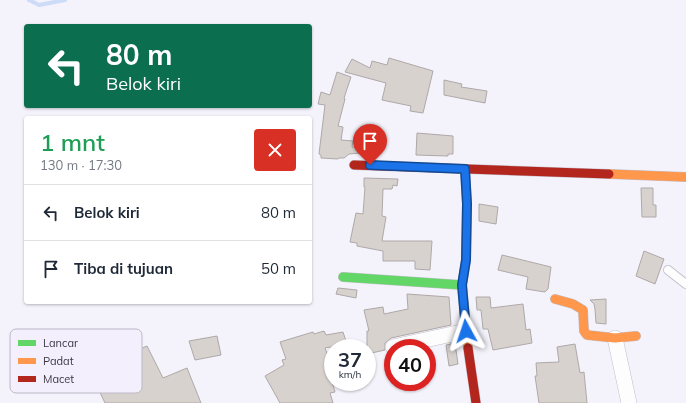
<!DOCTYPE html>
<html lang="id">
<head>
<meta charset="utf-8">
<style>
	body { margin:0; font-family:Mulish,sans-serif; background:#f2f2f3; color:#1f2937; height:100vh; display:flex; flex-direction:column; font-size:15px; white-space:nowrap }
	* { box-sizing:border-box; margin:0 }
	p { font-size:13px; color:#747a83 }
	.icon { flex:none; width:22px; height:22px; fill:none; stroke:currentColor; stroke-width:2; stroke-linecap:round; stroke-linejoin:round }
	.map { position:relative; flex:1; overflow:hidden }
	.panel { position:absolute; left:24px; top:116px; width:288px; height:188px; display:flex; flex-direction:column; background:#fff; border-radius:4px; box-shadow:0 1px 3px #0004 }
	.panel>* { flex:none }
	.hud { position:absolute; left:24px; top:24px; width:288px; height:84px; border-radius:4px; box-shadow:0 1px 3px #0004; background:#0b6e4f; color:#fff; overflow:hidden }
	.speed { position:absolute; left:324px; top:339px; display:flex; gap:8px; font-size:20px; font-weight:700; text-align:center }
	.speed>* { display:grid; place-content:center; width:52px; height:52px; border-radius:50%; background:#fff; box-shadow:0 1px 3px #0004; line-height:1 }
	.speed small { font-size:10px; font-weight:400 }
	.speed .limit { border:6px solid #d22; background:#fff; color:#111 }
	.pin { position:absolute; display:grid; place-items:center; width:34px; height:34px; color:#fff; margin:-41px -17px; border-radius:50% 50% 50% 0; rotate:-45deg; box-shadow:0 0 4px #0007 }
	.pin .icon { rotate:45deg }
	.me { position:absolute; width:44px; margin:-22px; rotate:355deg; stroke-linejoin:round; filter:drop-shadow(0 0 3px #0008) }
	.turn { display:flex; align-items:center; gap:14px; height:84px; padding:0 16px; font-size:18px }
	.turn .icon { width:52px; height:52px; stroke-width:2.5 }
	.turn b { display:block; font-size:28px; line-height:34px }
	.round { display:grid; place-items:center; flex:none; width:42px; height:42px; border-radius:4px; background:#f2f2f3 }
	.headline { display:flex; align-items:center; justify-content:space-between; height:68px; padding:0 16px }
	h1 { font-size:24px; font-weight:600; line-height:30px; color:#1e9e55 }
	ul { padding:0; list-style:none }
	li { display:flex; align-items:center; gap:12px; height:56px; padding:0 16px; border-top:1px solid #e0e1e3 }
	li div { flex:1 }
	li b { display:block; font-size:15px }
	li em { font-style:normal }
	.map>svg:first-child { display:block }
	.lines { fill:none; stroke-linecap:round; stroke-linejoin:round }
	.stream { stroke:#cbdbf8; stroke-width:4 }
	.building { fill:#d8d2cf; stroke:#aea9a8 }
	.lane-casing { stroke:#c4c0cb; stroke-width:10 }
	.street-casing { stroke:#c4c0cb; stroke-width:16 }
	.fast-casing { stroke:#c4c0cb; stroke-width:10 }
	.slow-casing { stroke:#c4c0cb; stroke-width:10 }
	.jam-casing { stroke:#c4c0cb; stroke-width:10 }
	.lane { stroke:#fdfdfe; stroke-width:8 }
	.street { stroke:#fdfdfe; stroke-width:15 }
	.fast { stroke:#63d668; stroke-width:9 }
	.slow { stroke:#ff974d; stroke-width:9 }
	.jam { stroke:#b3261e; stroke-width:9 }
	.route-casing { stroke:#114b97; stroke-width:10 }
	.route { stroke:#1a73e8; stroke-width:7 }
	.key { fill:#f3effd; stroke:#bcb8c6; stroke-width:1 }
	.key-label { font-size:11px; fill:#3b3745 }
</style>
</head>
<body>
<div class="map">
<svg width="686" height="403" viewBox="0 0 686 403">
	<rect width="100%" height="100%" fill="#f4f2fa"/>
	<g class="lines">
		<path class="stream" d="M 29,0 L 39,5 L 65,0"/>
	</g>
	<path class="building" d="M 389,58 L 433,71 L 423,113 L 410,111 L 411,106 L 382,100 L 386,83 L 345,72 L 352,59 L 370,68 L 372,61 L 387,65 Z
		M 337,72 L 351,77 L 344,98 L 345,99 L 338,126 L 343,127 L 341,140 L 353,141 L 352,147 L 362,147 L 361,153 L 349,154 L 344,158 L 339,158 L 338,159 L 321,158 L 321,155 L 319,154 L 325,105 L 318,104 L 321,92 L 330,95 Z
		M 444,80 L 462,84 L 461,87 L 487,91 L 485,103 L 444,95 Z
		M 417,133 L 453,136 L 453,154 L 448,154 L 448,156 L 416,155 Z
		M 364,178 L 398,179 L 397,186 L 393,185 L 392,189 L 383,189 L 382,216 L 386,217 L 382,241 L 432,241 L 430,270 L 415,269 L 415,261 L 383,261 L 383,251 L 357,246 L 357,243 L 350,242 L 356,213 L 363,214 L 365,187 L 364,187 Z
		M 641,188 L 653,188 L 653,205 L 656,205 L 656,217 L 642,217 Z
		M 479,204 L 498,207 L 496,224 L 479,221 Z
		M 644,251 L 664,259 L 655,284 L 636,276 Z
		M 502,255 L 551,267 L 548,289 L 545,292 L 526,289 L 528,277 L 498,270 Z
		M 338,288 L 357,290 L 356,298 L 336,294 Z
		M 407,294 L 449,297 L 451,325 L 391,338 L 385,343 L 385,350 L 367,354 L 367,331 L 369,331 L 364,310 L 383,307 L 384,314 L 408,309 Z
		M 476,297 L 490,297 L 491,308 L 523,304 L 526,330 L 530,329 L 532,343 L 493,350 L 488,329 L 483,329 L 481,310 L 477,310 Z
		M 606,299 L 606,324 L 596,323 L 595,309 L 594,304 L 590,300 Z
		M 324,331 L 326,335 L 343,332 L 347,344 L 325,348 L 332,367 L 328,368 L 335,392 L 330,393 L 333,403 L 280,403 L 265,376 L 284,365 L 282,360 L 286,359 L 280,342 L 313,332 L 314,334 Z
		M 217,336 L 221,355 L 195,360 L 189,341 Z
		M 455,343 L 458,364 L 449,366 L 446,345 Z
		M 575,344 L 580,373 L 584,372 L 587,403 L 539,403 L 535,376 L 537,376 L 536,363 L 559,362 L 557,347 Z
		M 147,346 L 163,378 L 187,368 L 201,403 L 105,403 L 96,384 L 114,377 L 115,379 L 134,370 L 128,354 Z"/>
	<g class="lines">
		<defs>
			<path id="lane" d="M 668,270 L 686,284"/>
			<path id="street" d="M 615,338 L 629,403
				M 393,347 L 466,331"/>
			<path id="fast" d="M 343,277 L 462,285"/>
			<path id="slow" d="M 465,169 L 467,204 L 466,260 L 462,285 L 468,348
				M 609,174 L 686,177
				M 555,299 L 573,304 L 583,310 L 584,331 L 587,335 L 615,338 L 636,336"/>
			<path id="jam" d="M 354,165 L 609,174
				M 468,348 L 476,403"/>
		</defs>
		<use href="#lane" class="lane-casing"/>
		<use href="#street" class="street-casing"/>
		<use href="#fast" class="fast-casing"/>
		<use href="#slow" class="slow-casing"/>
		<use href="#jam" class="jam-casing"/>
		<use href="#lane" class="lane"/>
		<use href="#street" class="street"/>
		<use href="#fast" class="fast"/>
		<use href="#slow" class="slow"/>
		<use href="#jam" class="jam"/>
	</g>
	<g class="lines">
		<defs>
			<path id="route" d="M 370,165 L 465,169 L 467,204 L 466,260 L 462,285 L 466,331"/>
		</defs>
		<use href="#route" class="route-casing"/>
		<use href="#route" class="route"/>
	</g>
	<rect x="10" y="329" width="132" height="64" rx="6" class="key"/>
	<rect x="18" y="340" width="18" height="6" fill="#63d668"/>
	<rect x="18" y="358" width="18" height="6" fill="#ff974d"/>
	<rect x="18" y="376" width="18" height="6" fill="#b3261e"/>
	<g class="key-label">
		<text x="43" y="347">Lancar</text>
		<text x="43" y="365">Padat</text>
		<text x="43" y="383">Macet</text>
	</g>
</svg>
<div class="speed"><div>37<small>km/h</small></div><div class="limit">40</div></div>
<div class="pin" style="left:370px;top:165px;background:#d93025"><svg class="icon" aria-label="arrive" viewBox="0 0 24 24"><path d="M6 21V4h12l-3 4 3 4H6"/></svg></div>
<svg class="me" style="left:466px;top:331px" viewBox="-20 -20 40 40"><path d="M0-17L14 15 0 8-14 15z" fill="#1a73e8" stroke="#fff" stroke-width="4"/></svg>
<div class="hud">
<div class="turn"><svg class="icon" aria-label="left" viewBox="0 0 24 24"><path d="M17 20v-9H6M10 6l-5 5 5 5"/></svg><div><b>80 m</b>Belok kiri</div></div>
</div>
<section class="panel">
<div class="headline"><div><h1>1 mnt</h1><p>130 m · 17:30</p></div><a class="round" style="background:#d93025;color:#fff"><svg class="icon" aria-label="close" viewBox="0 0 24 24"><path d="M6 6l12 12M18 6L6 18"/></svg></a></div>
<ul>
<li><svg class="icon" aria-label="left" viewBox="0 0 24 24"><path d="M17 20v-9H6M10 6l-5 5 5 5"/></svg><div><b>Belok kiri</b></div><em>80 m</em></li>
<li><svg class="icon" aria-label="arrive" viewBox="0 0 24 24"><path d="M6 21V4h12l-3 4 3 4H6"/></svg><div><b>Tiba di tujuan</b></div><em>50 m</em></li>
</ul>
</section>
</div>
</body>
</html>
